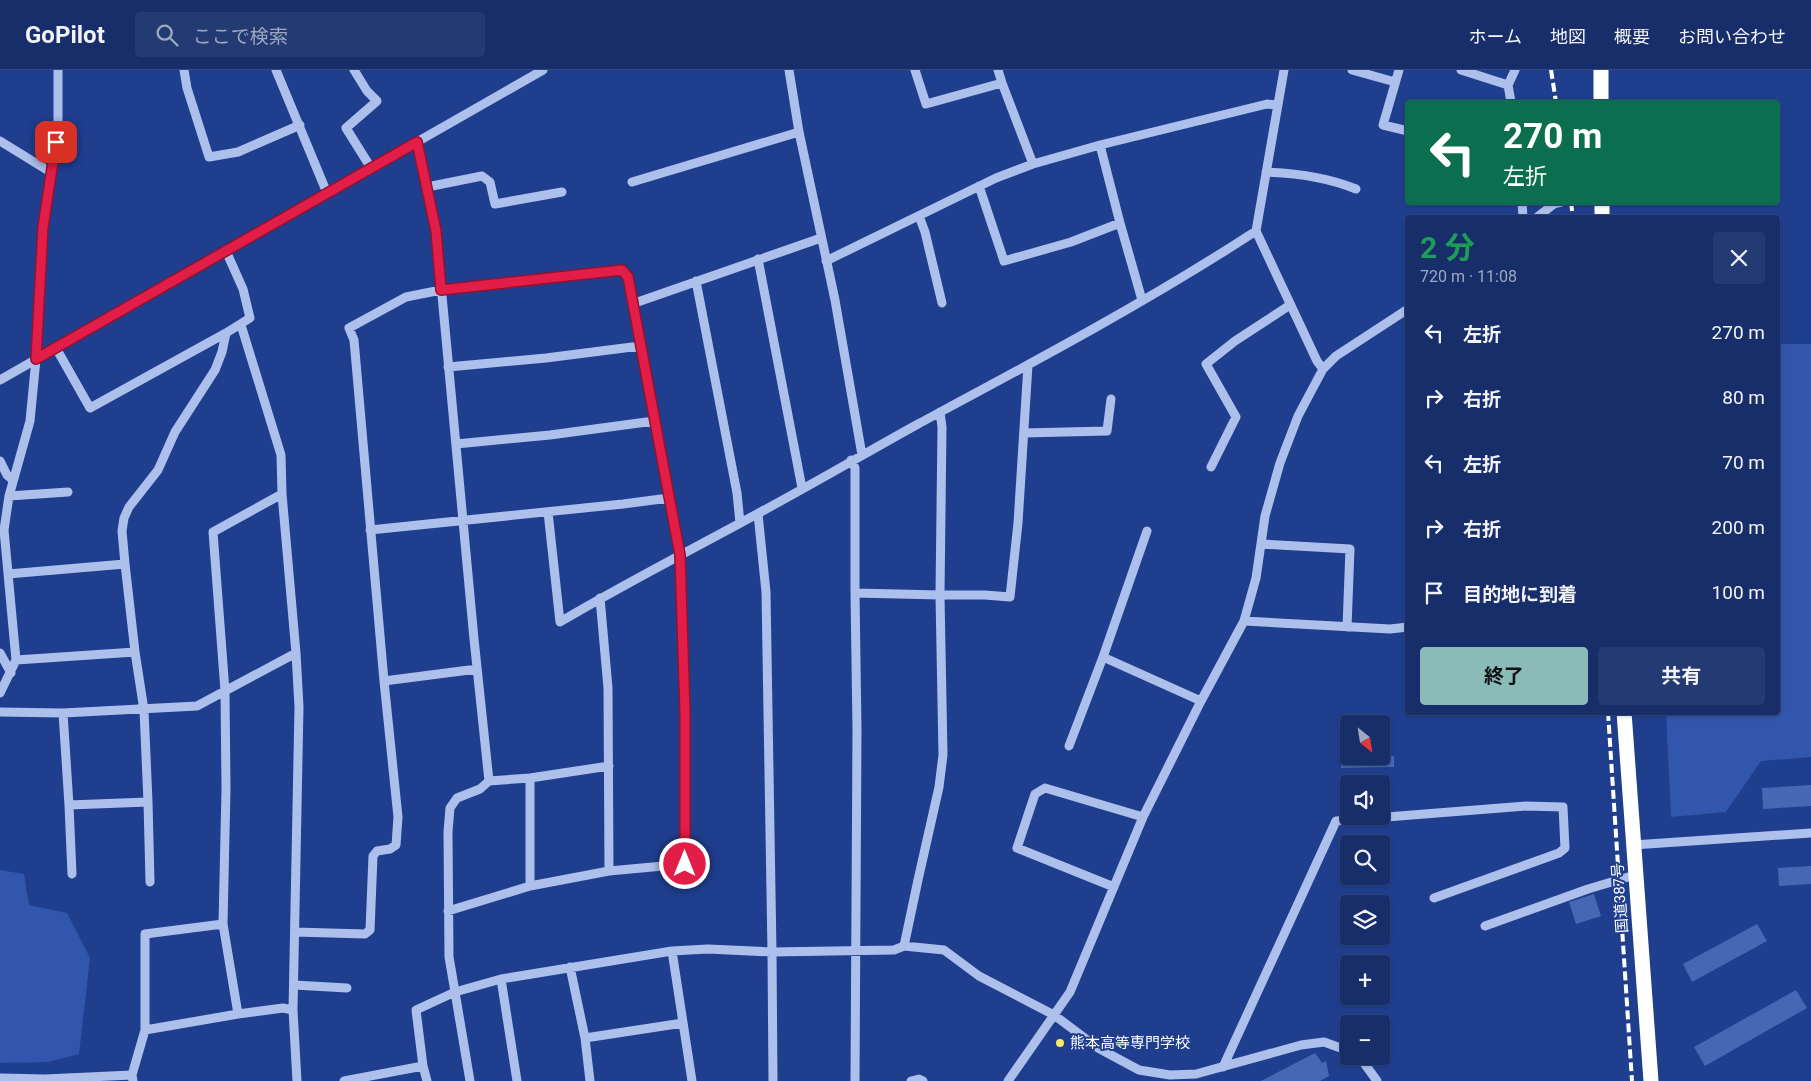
<!DOCTYPE html>
<html lang="ja">
<head>
<meta charset="utf-8">
<style>
	body { margin:0; font-family:Roboto,"Noto Sans JP",sans-serif; background:#243a72; color:#f1f3f6; height:100vh; display:flex; flex-direction:column; font-size:19px; white-space:nowrap }
	* { box-sizing:border-box; margin:0 }
	p { font-size:16px; color:#9ea8c1 }
	.icon { flex:none; width:28px; height:28px; fill:none; stroke:currentColor; stroke-width:2; stroke-linecap:round; stroke-linejoin:round }
	.map { position:relative; flex:1; overflow:hidden }
	.details { position:absolute; left:1405px; top:145px; width:375px; height:500px; display:flex; flex-direction:column; background:#172e6a; border-radius:5px; box-shadow:0 1px 4px #0004,0 0 0 1px #364a7e }
	.details>* { flex:none }
	.top-card { position:absolute; left:1405px; top:30px; width:375px; height:105px; border-radius:5px; box-shadow:0 1px 4px #0004,0 0 0 1px #364a7e; background:#0b6e4f; color:#fff; overflow:hidden }
	.needle { width:32px; rotate:150deg }
	.buttons { position:absolute; left:1340px; top:645px; display:grid; gap:10px }
	.buttons a { display:grid; place-items:center; width:50px; height:50px; border-radius:5px; background:#172e6a; box-shadow:0 1px 4px #0004,0 0 0 1px #364a7e; font-size:25px }
	.pin { position:absolute; display:grid; place-items:center; width:42px; height:42px; color:#fff; margin:-21px; border-radius:10px; box-shadow:0 2px 8px #0006 }
	.me { position:absolute; width:55px; margin:-28px; rotate:0deg; stroke-linejoin:round; filter:drop-shadow(0 0 4px #0008) }
	.turn { display:flex; align-items:center; gap:18px; height:105px; padding:0 15px; font-size:22px }
	.turn .icon { width:65px; height:65px; stroke-width:2.5 }
	.turn b { display:block; font-size:35px; line-height:42px }
	.round { display:grid; place-items:center; flex:none; width:52px; height:52px; border-radius:5px; background:#243a72 }
	.summary { display:flex; align-items:center; justify-content:space-between; height:85px; padding:0 15px }
	h1 { font-size:30px; font-weight:700; line-height:38px; color:#1e9e55 }
	.button { display:flex; gap:10px; margin-top:auto; padding:10px 15px }
	.button a { flex:1; height:58px; border-radius:5px; background:#8bbbb9; color:#111; font-size:20px; font-weight:700; line-height:58px; text-align:center }
	.button a+a { background:#243a72; color:#f1f3f6 }
	ul { padding:0; list-style:none }
	li { display:flex; align-items:center; gap:15px; height:65px; padding:0 15px }
	li div { flex:1 }
	li b { display:block; font-size:19px }
	li em { font-style:normal }
	header { display:flex; align-items:center; gap:30px; box-sizing:border-box; height:70px; padding:0 25px; background:#172e6a; border-bottom:1px solid #364a7e }
	header strong { font-size:24px }
	nav { display:flex; gap:28px; margin-inline-start:auto; font-size:18px }
	.search { width:350px; height:45px; background:#243a72; display:flex; align-items:center; gap:12px; box-sizing:border-box; padding:0 18px; border-radius:5px; color:#9ea8c1; font-size:19px }
	.map>svg:first-child { display:block }
	.green { fill:#3256ab }
	.building { fill:#4767b5 }
	.lines { fill:none; stroke-linecap:round; stroke-linejoin:round }
	.minor { stroke:#adc0ec; stroke-width:9 }
	.highway { stroke:#fff; stroke-width:15 }
	.rail { stroke:#fff; stroke-width:4; stroke-dasharray:9 4; stroke-linecap:butt }
	.route-casing { stroke:#92132f; stroke-width:12 }
	.route { stroke:#e11d48; stroke-width:9 }
	.poi-dot { fill:#fbe86d; stroke:#1f3e8e; stroke-width:2 }
	.labels { text-anchor:middle; dominant-baseline:central; stroke-width:4; stroke-linejoin:round; paint-order:stroke }
	.street-label { font-size:15px; fill:#fff; stroke:#1f3e8e }
	.poi-label { font-size:15px; fill:#fff; stroke:#1f3e8e; text-anchor:start }
</style>
</head>
<body>
<header>
<strong>GoPilot</strong>
<div class="search"><svg class="icon" aria-label="search" viewBox="0 0 24 24"><circle cx="10" cy="10" r="6"/><path d="M15 15l6 6"/></svg>ここで検索</div>
<nav><a>ホーム</a><a>地図</a><a>概要</a><a>お問い合わせ</a></nav>
</header>
<div class="map">
<svg width="1811" height="1011" viewBox="0 0 1811 1011">
	<rect width="100%" height="100%" fill="#1f3e8e"/>
	<path class="green" d="M 1778,274 L 1811,274 L 1811,687 L 1761,691 L 1726,742 L 1671,747 L 1666,643 L 1778,642 Z
		M 0,800 L 24,804 L 29,835 L 67,843 L 90,888 L 79,984 L 48,992 L 0,993 Z"/>
	<path class="building" d="M 1341,686 L 1394,686 L 1394,697 L 1341,698 Z
		M 1811,715 L 1811,736 L 1763,739 L 1762,718 Z
		M 1811,796 L 1811,814 L 1779,816 L 1778,798 Z
		M 1594,824 L 1601,846 L 1576,854 L 1569,832 Z
		M 1757,854 L 1767,871 L 1692,912 L 1683,894 Z
		M 1796,920 L 1807,938 L 1705,996 L 1694,977 Z
		M 1315,983 L 1322,993 L 1326,991 L 1329,1006 L 1320,1011 L 1261,1011 Z"/>
	<g class="lines">
		<path class="minor" d="M 184,0 L 187,18 L 209,87 L 238,82 L 300,55
			M 276,0 L 327,123
			M 354,0 L 367,21 L 377,31 L 346,58 L 371,98
			M 789,0 L 799,62 L 835,230 L 862,385
			M 998,0 L 1002,13
			M 1352,0 L 1395,12
			M 1399,0 L 1383,55 L 1408,61
			M 1461,0 L 1508,15 L 1511,32
			M 1508,15 L 1515,0
			M 0,71 L 52,103
			M 417,72 L 436,161 L 474,569 L 489,711 L 480,719 L 457,728 L 450,738 L 448,762 L 449,887 L 455,922 L 501,909 L 672,881 L 708,879 L 772,882 L 894,880 L 904,876 L 918,810 L 939,717 L 943,685 L 940,525 L 985,525 L 1010,527 L 1018,453 L 1028,295
			M 1100,75 L 1267,34 L 1278,35
			M 1033,94 L 1100,75 L 1120,153
			M 1266,102 C 1297,103 1327,107 1356,119
			M 632,112 L 799,62
			M 979,116 L 1004,191 L 1071,172 L 1120,153 L 1142,230
			M 427,117 L 482,106 L 490,112 L 495,134 L 562,122
			M 1522,132 L 1523,148
			M 919,146 L 925,162 L 942,233
			M 1536,148 L 1554,134 L 1562,132
			M 1256,161 L 1317,291 L 1323,299
			M 758,189 L 802,418
			M 826,191 L 996,108 L 1033,94 L 1002,13 L 926,34 L 915,0
			M 696,211 L 737,423 L 740,453
			M 632,234 L 821,168
			M 56,278 L 90,338 L 226,263 L 250,248 L 243,219 L 226,181
			M 448,297 L 546,288 L 640,276
			M 0,310 L 543,0
			M 1024,363 L 1107,361 L 1111,329
			M 456,374 L 550,365 L 654,351
			M 851,390 L 855,398 L 855,523
			M 0,391 L 7,405 L 13,410
			M 1211,397 L 1236,347 L 1206,294 L 1235,271 L 1290,235
			M 282,424 L 213,462 L 225,621 L 226,719 L 223,854 L 238,944 L 283,938 L 293,940 L 299,637 L 296,583
			M 9,426 L 68,422
			M 548,442 L 560,552 C 624,514 691,480 757,444 C 811,415 864,384 918,354 C 1032,293 1147,232 1256,161 L 1284,0
			M 758,444 L 766,522 L 772,882 L 773,1011
			M 370,460 L 623,434 L 669,428
			M 1147,461 L 1103,587 L 1201,631
			M 1261,474 L 1350,479 L 1347,557
			M 125,494 L 135,582 L 144,640 L 148,732
			M 8,504 L 125,494 L 122,461 L 124,448 L 129,437 L 158,400 L 175,362 L 215,300 L 222,282 L 226,263
			M 1244,551 L 1390,559 L 1408,557
			M 0,583 L 11,603
			M 16,590 L 135,582
			M 477,599 L 384,611 L 354,270 L 349,258 L 406,227 L 441,220 L 622,200 L 627,207 L 680,485 L 685,643 L 685,794 L 609,801
			M 0,623 L 16,590 L 4,460 L 9,426 L 30,351 L 36,289 L 43,157 L 58,57 L 58,0
			M 0,642 L 63,643 L 197,636 L 296,583 L 282,424 L 281,385 L 241,255
			M 63,643 L 69,735 L 148,732 L 150,812
			M 1069,676 L 1103,587
			M 530,708 L 609,696
			M 489,711 L 530,708 L 530,816
			M 69,735 L 72,804
			M 1633,775 L 1811,763
			M 1114,817 L 1017,778 L 1035,724 L 1045,718 L 1143,747
			M 448,841 L 530,816 L 609,801 L 608,618 L 600,528
			M 223,854 L 145,864 L 145,960 L 238,944
			M 1485,856 L 1588,819 L 1635,805
			M 295,862 L 365,864 L 370,860 L 373,786 L 377,781 L 390,779 L 396,775 L 398,747 L 384,611
			M 904,876 L 944,880 L 979,906 L 1054,945 L 1098,978 L 1139,1000 L 1170,1005 L 1196,1004 L 1301,975 L 1324,972 L 1349,981
			M 672,881 L 692,1011
			M 570,897 L 585,968 L 683,953
			M 501,909 L 517,1011
			M 294,915 L 347,918
			M 293,940 L 297,1011
			M 585,968 L 590,1011
			M 1359,986 L 1377,1011
			M 423,996 L 427,1011
			M 1223,997 L 1336,751 L 1526,736 L 1563,737 L 1565,778 L 1559,783 L 1434,828
			M 0,1008 L 45,1009 L 132,1005
			M 133,1011 L 132,1005 L 145,960
			M 344,1011 L 423,996 L 416,940 L 455,922 L 470,1011
			M 855,1011 L 857,660 L 855,523 L 940,525 L 942,357 L 940,342
			M 911,1011 L 919,1009 L 923,1011
			M 1008,1011 L 1070,922 L 1143,747 L 1201,631 L 1244,551 L 1256,508 L 1265,446 L 1280,393 L 1298,346 L 1323,299 L 1336,286 L 1408,239"/>
		<path class="highway" d="M 1601,0 L 1601,32
			M 1602,148 L 1602,132
			M 1624,642 L 1651,1011"/>
		<path class="rail" d="M 1551,0 L 1556,32
			M 1571,132 L 1573,148
			M 1608,642 L 1632,1011"/>
	</g>
	<g class="lines">
		<defs>
			<path id="route" d="M 56,72 L 43,157 L 36,289 L 417,72 L 436,161 L 441,220 L 622,200 L 628,207 L 680,485 L 685,643 L 685,794"/>
		</defs>
		<use href="#route" class="route-casing"/>
		<use href="#route" class="route"/>
	</g>
	<circle class="poi-dot" cx="1060" cy="973" r="5"/>
	<g class="labels">
		<g class="street-label">
			<text transform="translate(1620 828) rotate(-94)">国道387号</text>
		</g>
		<g class="poi-label">
			<text x="1070" y="973">熊本高等専門学校</text>
		</g>
	</g>
</svg>
<div class="buttons">
<a><svg class="needle" viewBox="-14 -14 28 28"><path d="M0-13l5 13h-10z" fill="#e53935"/><path d="M0 13l5-13h-10z" fill="#9ea8c1"/></svg></a>
<a><svg class="icon" aria-label="sound" viewBox="0 0 24 24"><path d="M4 9h4l5-4v14l-5-4H4zM17 9q2 3 0 6"/></svg></a>
<a><svg class="icon" aria-label="search" viewBox="0 0 24 24"><circle cx="10" cy="10" r="6"/><path d="M15 15l6 6"/></svg></a>
<a><svg class="icon" aria-label="layers" viewBox="0 0 24 24"><path d="M12 4l9 5-9 5-9-5zM3 14l9 5 9-5"/></svg></a>
<a>+</a>
<a>−</a>
</div>
<div class="pin" style="left:56px;top:72px;background:#d93025"><svg class="icon" aria-label="arrive" viewBox="0 0 24 24"><path d="M6 21V4h12l-3 4 3 4H6"/></svg></div>
<svg class="me" style="left:685px;top:794px" viewBox="-20 -20 40 40"><circle r="17" fill="#e11d48" stroke="#fff" stroke-width="3"/><path d="M0-11L8 9 0 5-8 9z" fill="#fff"/></svg>
<div class="top-card">
<div class="turn"><svg class="icon" aria-label="left" viewBox="0 0 24 24"><path d="M17 20v-9H6M10 6l-5 5 5 5"/></svg><div><b>270 m</b>左折</div></div>
</div>
<section class="details">
<div class="summary"><div><h1>2 分</h1><p>720 m · 11:08</p></div><a class="round"><svg class="icon" aria-label="close" viewBox="0 0 24 24"><path d="M6 6l12 12M18 6L6 18"/></svg></a></div>
<ul>
<li><svg class="icon" aria-label="left" viewBox="0 0 24 24"><path d="M17 20v-9H6M10 6l-5 5 5 5"/></svg><div><b>左折</b></div><em>270 m</em></li>
<li><svg class="icon" aria-label="right" viewBox="0 0 24 24"><path d="M7 20v-9h11M14 6l5 5-5 5"/></svg><div><b>右折</b></div><em>80 m</em></li>
<li><svg class="icon" aria-label="left" viewBox="0 0 24 24"><path d="M17 20v-9H6M10 6l-5 5 5 5"/></svg><div><b>左折</b></div><em>70 m</em></li>
<li><svg class="icon" aria-label="right" viewBox="0 0 24 24"><path d="M7 20v-9h11M14 6l5 5-5 5"/></svg><div><b>右折</b></div><em>200 m</em></li>
<li><svg class="icon" aria-label="arrive" viewBox="0 0 24 24"><path d="M6 21V4h12l-3 4 3 4H6"/></svg><div><b>目的地に到着</b></div><em>100 m</em></li>
</ul>
<div class="button"><a>終了</a><a>共有</a></div>
</section>
</div>
</body>
</html>
